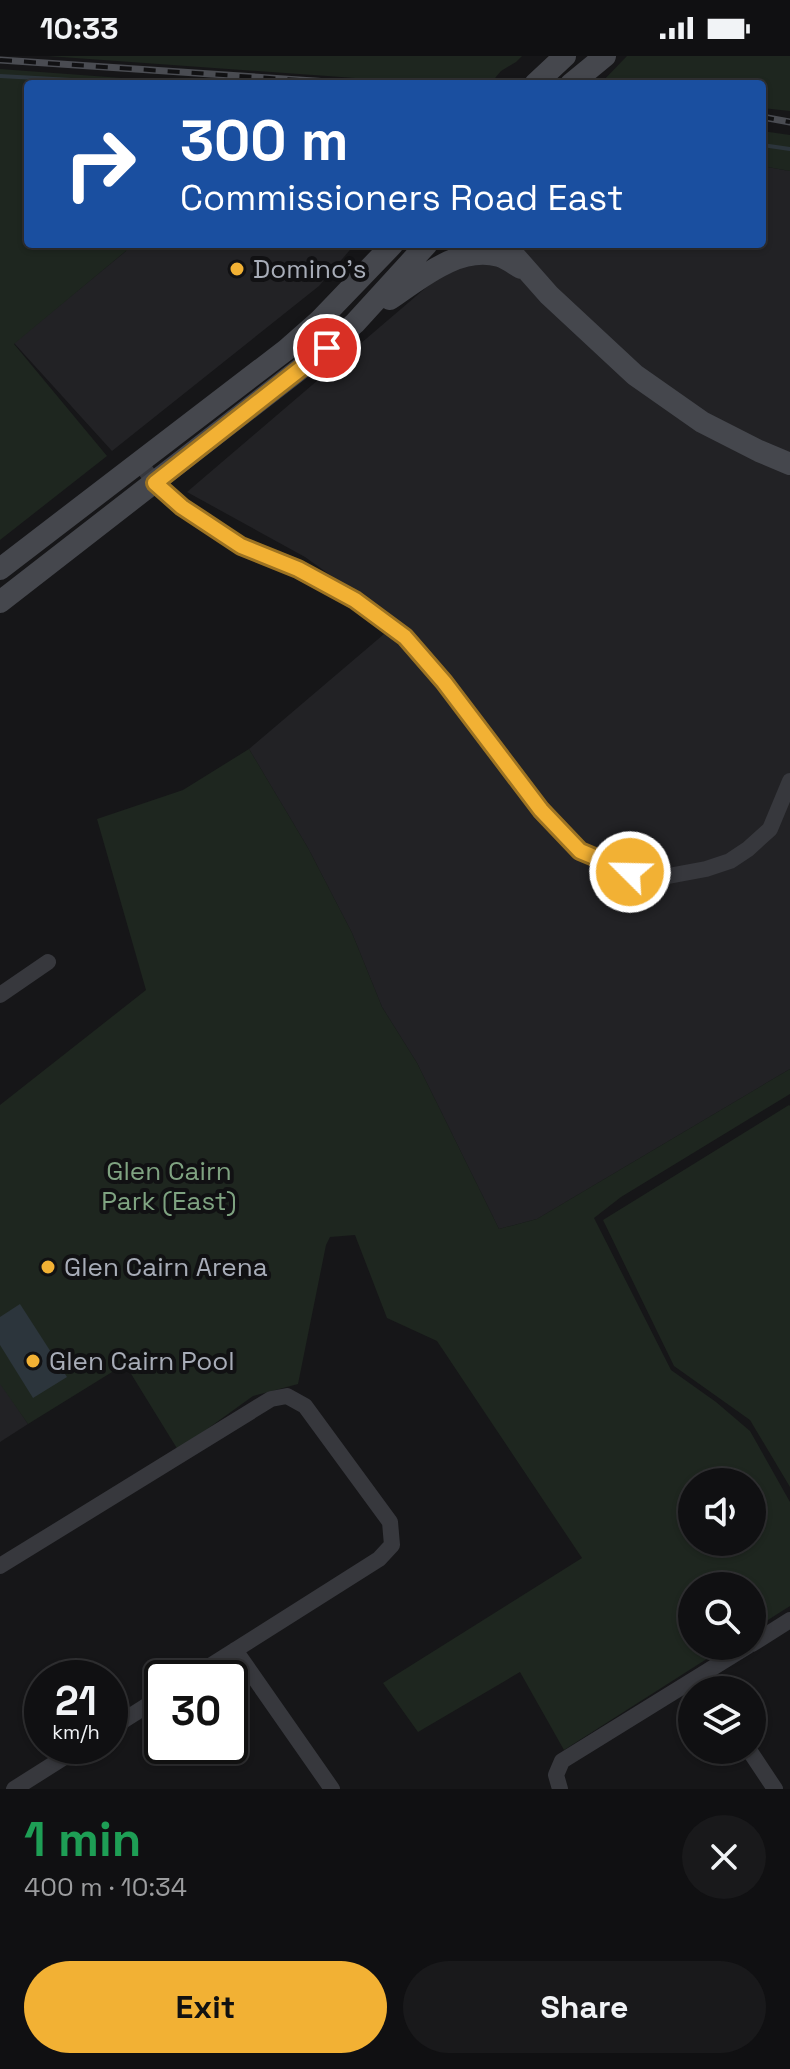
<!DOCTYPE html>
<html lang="en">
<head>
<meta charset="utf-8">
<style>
	body { margin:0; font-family:"Space Grotesk",sans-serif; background:#19191b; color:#f1f3f6; height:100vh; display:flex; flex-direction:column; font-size:30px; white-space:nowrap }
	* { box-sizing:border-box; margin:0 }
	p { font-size:26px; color:#9c9d9f }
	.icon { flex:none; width:44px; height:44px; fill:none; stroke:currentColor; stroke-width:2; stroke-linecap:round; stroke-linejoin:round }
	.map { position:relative; height:1733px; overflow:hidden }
	.drawer { display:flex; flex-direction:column; background:#101012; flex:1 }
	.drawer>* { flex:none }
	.top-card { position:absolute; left:24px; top:24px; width:742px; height:168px; border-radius:8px; box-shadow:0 2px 6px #0004,0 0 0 2px #303032; background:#1a4fa0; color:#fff; overflow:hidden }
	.tools { position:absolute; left:678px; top:1412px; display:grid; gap:16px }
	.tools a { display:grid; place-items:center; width:88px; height:88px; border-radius:50%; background:#101012; box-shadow:0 2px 6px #0004,0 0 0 2px #303032; font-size:40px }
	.speed { position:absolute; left:24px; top:1604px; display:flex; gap:16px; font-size:40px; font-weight:700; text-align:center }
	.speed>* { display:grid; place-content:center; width:104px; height:104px; border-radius:50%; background:#101012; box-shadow:0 2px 6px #0004,0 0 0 2px #303032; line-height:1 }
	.speed small { font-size:20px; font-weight:400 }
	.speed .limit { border:4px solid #111; border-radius:12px; background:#fff; color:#111 }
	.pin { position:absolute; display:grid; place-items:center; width:68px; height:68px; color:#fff; margin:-34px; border:4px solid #fff; border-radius:50%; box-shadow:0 2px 8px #0007 }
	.me { position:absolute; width:88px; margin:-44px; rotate:293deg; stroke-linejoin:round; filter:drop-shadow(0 0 6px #0008) }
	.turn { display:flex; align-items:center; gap:28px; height:168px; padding:0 24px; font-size:36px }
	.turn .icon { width:104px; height:104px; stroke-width:2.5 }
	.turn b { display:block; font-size:56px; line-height:68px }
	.round { display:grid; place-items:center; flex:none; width:84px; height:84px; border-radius:42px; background:#19191b }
	.headline { display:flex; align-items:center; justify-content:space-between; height:136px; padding:0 24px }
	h1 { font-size:48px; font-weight:700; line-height:60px; color:#1e9e55 }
	.action { display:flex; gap:16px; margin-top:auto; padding:16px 24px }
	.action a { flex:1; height:92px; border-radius:48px; background:#f2b134; color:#111; font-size:32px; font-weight:700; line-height:92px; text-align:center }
	.action a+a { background:#19191b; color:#f1f3f6 }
	.status { display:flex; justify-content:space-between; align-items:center; height:56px; padding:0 40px; background:#101012; direction:ltr }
	.status svg { height:22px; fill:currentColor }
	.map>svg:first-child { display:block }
	.built { fill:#222225 }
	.green { fill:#1e261f; fill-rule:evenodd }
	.water { fill:#2c353c }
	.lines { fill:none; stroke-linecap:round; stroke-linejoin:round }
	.stream { stroke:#2c353c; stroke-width:4 }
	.minor { stroke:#37383d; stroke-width:16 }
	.secondary { stroke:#45474d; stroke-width:22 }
	.rail-casing { stroke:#4a4c52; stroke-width:7 }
	.rail { stroke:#111113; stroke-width:4; stroke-dasharray:12; stroke-linecap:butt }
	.route-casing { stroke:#9d7322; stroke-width:20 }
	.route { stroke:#f2b134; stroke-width:14 }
	.poi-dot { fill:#f2b134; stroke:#111113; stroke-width:3 }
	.labels { text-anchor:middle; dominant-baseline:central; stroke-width:8; stroke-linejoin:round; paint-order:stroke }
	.poi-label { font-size:26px; fill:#a8adb8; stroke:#111113; text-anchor:start }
	.park-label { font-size:26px; fill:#7fa381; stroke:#111113 }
</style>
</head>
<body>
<div class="status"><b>10:33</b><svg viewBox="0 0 49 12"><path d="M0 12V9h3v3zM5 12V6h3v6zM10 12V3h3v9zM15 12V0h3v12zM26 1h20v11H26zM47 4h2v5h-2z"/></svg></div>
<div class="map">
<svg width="790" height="1733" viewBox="0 0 790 1733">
	<rect width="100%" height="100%" fill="#161618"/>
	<path class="built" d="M 762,110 L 790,115 L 790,1013 L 537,1163 L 499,1173 L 417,1007 L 382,951 L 352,877 L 308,792 L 249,693 L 397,567 L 305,501 L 187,436 L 429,229 L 474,188 L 762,188 Z
		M 122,188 L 355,188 L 319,230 L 112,395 L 14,287 L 126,195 Z
		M 0,1326 L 28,1368 L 0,1386 Z"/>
	<path class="green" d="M 47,0 L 522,0 L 516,6 L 501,15 L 490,28 L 438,28 Z
		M 627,0 L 790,0 L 790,55 L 762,52 L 762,28 L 600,28 Z
		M 0,13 L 203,28 L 28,28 L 28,188 L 122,188 L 127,194 L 14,288 L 107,400 L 0,484 Z
		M 762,75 L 790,79 L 790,115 L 762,110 Z
		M 249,693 L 308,792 L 352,877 L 382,951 L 417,1007 L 499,1173 L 537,1163 L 790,1013 L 790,1038 L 621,1141 L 594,1162 L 671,1314 L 716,1346 L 750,1375 L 790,1446 L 790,1550 L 752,1574 L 752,1530 L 692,1530 L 692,1590 L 727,1590 L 564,1694 L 520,1616 L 418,1676 L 383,1627 L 582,1502 L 437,1285 L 387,1262 L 355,1179 L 330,1181 L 326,1189 L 298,1328 L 253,1340 L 178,1394 L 125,1308 L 28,1368 L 0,1328 L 0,1049 L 146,934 L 97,763 L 183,734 ZM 692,1426 L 752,1426 L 752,1486 L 692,1486 Z
		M 789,1049 L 790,1050 L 790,1431 L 750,1364 L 674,1310 L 603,1164 Z"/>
	<path class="water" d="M 20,1248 L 67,1321 L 33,1342 L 0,1289 L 0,1261 Z"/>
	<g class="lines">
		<path class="stream" d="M 0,20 L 90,25 L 110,28
			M 762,89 L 790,93"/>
		<path class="minor" d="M 139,406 L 155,427 L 182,451 L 241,490 L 298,513 L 355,544 L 405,581 L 444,626 L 541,754 L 580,795 L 630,816 L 663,821 L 706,813 L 730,805 L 748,793 L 770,773 L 790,725
			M 0,939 L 48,906
			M 0,1510 L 271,1343 L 287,1340 L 305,1350 L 390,1466 L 392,1489 L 379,1503 L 191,1622
			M 752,1588 L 790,1564
			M 235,1594 L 332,1733
			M 110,1673 L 162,1640
			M 749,1694 L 775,1733
			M 14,1733 L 82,1690
			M 560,1733 L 556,1719 L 562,1705 L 748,1590"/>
		<path class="secondary" d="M 535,28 L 565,0
			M 571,28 L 605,0
			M 504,188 L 549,239 L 635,319 L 702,366 L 759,395 L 790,408
			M 390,243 C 421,222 459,189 499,200 C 506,202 514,208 521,212
			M 0,513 L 286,294 L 319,265 L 393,188
			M 0,546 L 327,292 L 355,267 L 427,188"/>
		<defs>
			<path id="rail" d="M 0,4 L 359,28
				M 762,61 L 790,66"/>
		</defs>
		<use href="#rail" class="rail-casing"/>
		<use href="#rail" class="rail"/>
	</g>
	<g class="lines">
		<defs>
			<path id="route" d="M 327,292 L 155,427 L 182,451 L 241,490 L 298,513 L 355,544 L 405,581 L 444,626 L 541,754 L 580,795 L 630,816"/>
		</defs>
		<use href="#route" class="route-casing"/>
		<use href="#route" class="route"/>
	</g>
	<g class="poi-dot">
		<circle cx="237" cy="213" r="8"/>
		<circle cx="48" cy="1211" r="8"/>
		<circle cx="33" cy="1305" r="8"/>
	</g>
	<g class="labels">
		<g class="poi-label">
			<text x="253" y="213">Domino's</text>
			<text x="64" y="1211">Glen Cairn Arena</text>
			<text x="49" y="1305">Glen Cairn Pool</text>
		</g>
		<g class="park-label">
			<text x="169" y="1115">Glen Cairn<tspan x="169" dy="30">Park (East)</tspan></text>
		</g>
	</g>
</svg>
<div class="tools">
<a><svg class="icon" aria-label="sound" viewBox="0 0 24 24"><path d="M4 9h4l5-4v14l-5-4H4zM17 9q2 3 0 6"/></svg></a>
<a><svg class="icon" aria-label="search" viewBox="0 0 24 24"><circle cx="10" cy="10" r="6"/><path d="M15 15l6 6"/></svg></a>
<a><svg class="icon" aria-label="layers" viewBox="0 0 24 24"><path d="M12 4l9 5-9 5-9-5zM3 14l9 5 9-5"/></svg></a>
</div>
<div class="speed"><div>21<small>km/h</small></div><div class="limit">30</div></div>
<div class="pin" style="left:327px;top:292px;background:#d93025"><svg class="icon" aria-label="arrive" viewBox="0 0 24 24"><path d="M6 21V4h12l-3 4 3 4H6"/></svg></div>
<svg class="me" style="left:630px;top:816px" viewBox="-20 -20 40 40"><circle r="17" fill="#f2b134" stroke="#fff" stroke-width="3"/><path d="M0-11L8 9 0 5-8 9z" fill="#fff"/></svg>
<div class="top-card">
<div class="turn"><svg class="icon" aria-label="right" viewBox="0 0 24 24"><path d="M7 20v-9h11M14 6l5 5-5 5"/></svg><div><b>300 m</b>Commissioners Road East</div></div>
</div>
</div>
<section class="drawer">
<div class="headline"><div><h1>1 min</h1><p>400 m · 10:34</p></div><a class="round"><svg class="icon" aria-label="close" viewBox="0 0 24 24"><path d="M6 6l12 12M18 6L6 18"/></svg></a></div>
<div class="action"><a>Exit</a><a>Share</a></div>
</section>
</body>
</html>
